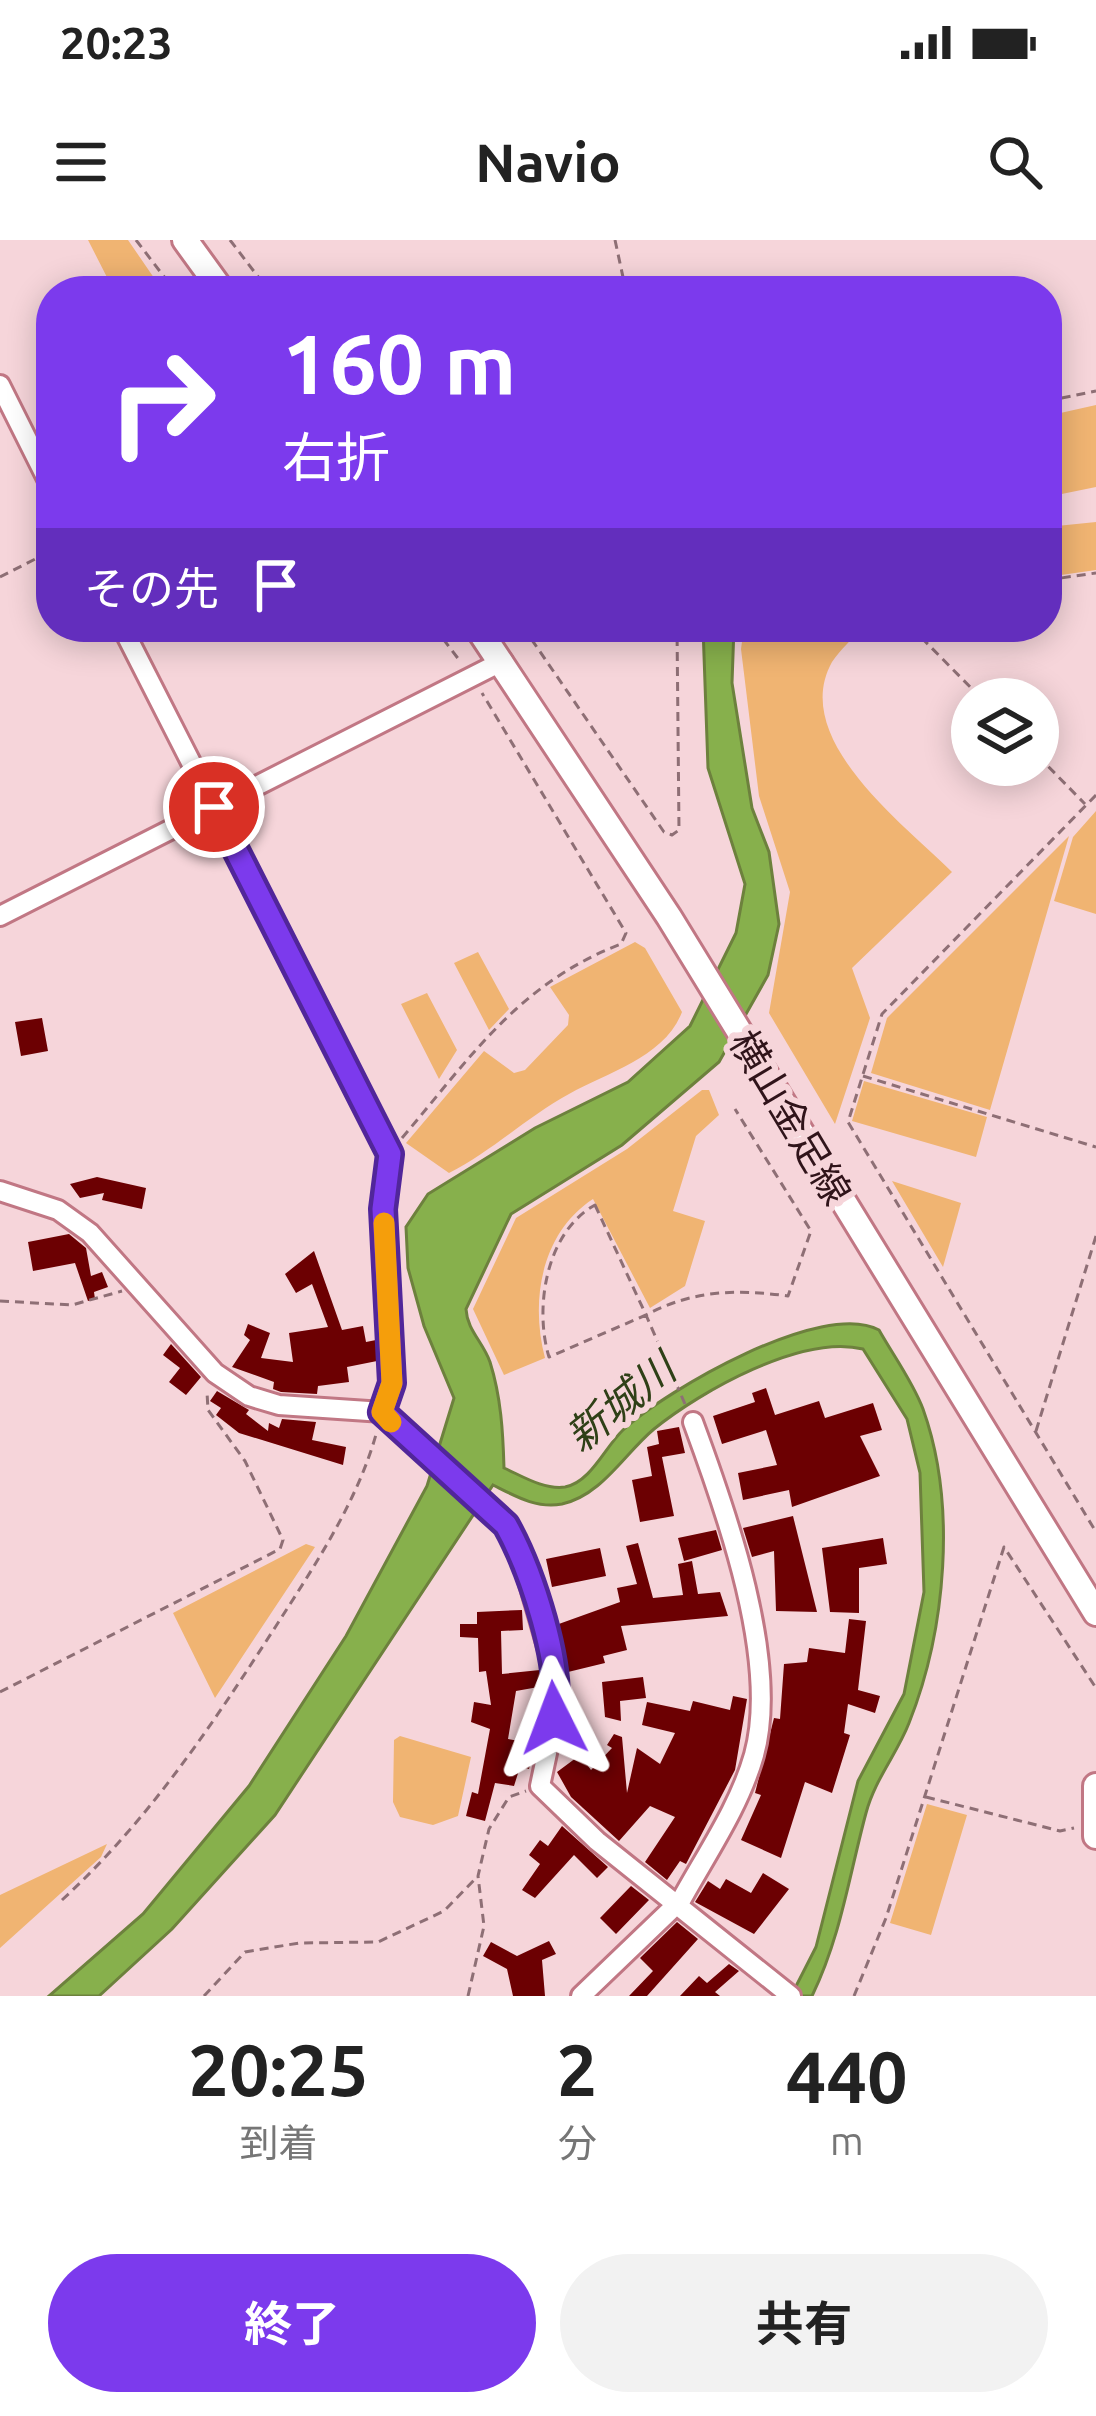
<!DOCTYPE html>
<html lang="ja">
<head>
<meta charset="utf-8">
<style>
	body { margin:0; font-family:Ubuntu,"Noto Sans JP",sans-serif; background:#f2f2f2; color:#222; height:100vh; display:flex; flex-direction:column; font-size:45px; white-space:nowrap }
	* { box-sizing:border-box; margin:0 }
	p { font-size:39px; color:#767676 }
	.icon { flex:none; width:66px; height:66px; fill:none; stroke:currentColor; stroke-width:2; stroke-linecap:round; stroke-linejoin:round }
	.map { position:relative; height:1756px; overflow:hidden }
	.side { display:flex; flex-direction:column; background:#fff; flex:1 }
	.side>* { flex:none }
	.top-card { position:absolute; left:36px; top:36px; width:1026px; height:366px; border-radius:48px; box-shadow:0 6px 30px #0003; background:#7c3aed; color:#fff; overflow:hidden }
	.buttons { position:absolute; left:951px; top:438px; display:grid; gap:24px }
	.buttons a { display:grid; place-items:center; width:108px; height:108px; border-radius:50%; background:#fff; box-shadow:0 6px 30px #0003; font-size:60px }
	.pin { position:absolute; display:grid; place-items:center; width:102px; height:102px; color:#fff; margin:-51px; border:6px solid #fff; border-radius:50%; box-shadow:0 3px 12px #0007 }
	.me { position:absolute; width:132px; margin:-66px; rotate:357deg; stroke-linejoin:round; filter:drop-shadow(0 0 9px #0008) }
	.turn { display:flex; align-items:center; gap:42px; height:252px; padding:0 48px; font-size:54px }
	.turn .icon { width:156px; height:156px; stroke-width:2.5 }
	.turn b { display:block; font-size:84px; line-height:102px }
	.then { display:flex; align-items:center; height:114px; padding:0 48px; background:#0003; gap:24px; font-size:45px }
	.eta { display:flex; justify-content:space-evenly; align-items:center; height:204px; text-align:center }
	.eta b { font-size:72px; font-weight:700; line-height:84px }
	.cta { display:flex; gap:24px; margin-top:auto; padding:24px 48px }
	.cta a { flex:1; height:138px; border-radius:72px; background:#7c3aed; color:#fff; font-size:48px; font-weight:700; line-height:138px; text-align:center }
	.cta a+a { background:#f2f2f2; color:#222 }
	.status { display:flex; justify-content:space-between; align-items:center; height:84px; padding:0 60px; background:#fff; direction:ltr }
	.status svg { height:33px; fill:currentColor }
	header { display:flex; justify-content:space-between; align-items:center; height:156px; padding:0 48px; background:#fff; font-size:54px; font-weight:700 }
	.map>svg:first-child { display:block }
	.green { fill:#f0b472 }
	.water { fill:#87b04c; stroke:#6d813d; stroke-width:3 }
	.building { fill:#6c0002 }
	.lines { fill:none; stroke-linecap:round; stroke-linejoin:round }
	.street-casing { stroke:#c17784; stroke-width:24 }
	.secondary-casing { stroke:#c17784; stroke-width:30 }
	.path { stroke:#8e6f75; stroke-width:3; stroke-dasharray:9 6; stroke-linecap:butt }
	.street { stroke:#fff; stroke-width:18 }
	.secondary { stroke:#fff; stroke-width:24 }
	.route-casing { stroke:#51269a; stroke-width:30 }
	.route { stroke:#7c3aed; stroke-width:21 }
	.slow { stroke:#f59e0b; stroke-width:21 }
	.labels { text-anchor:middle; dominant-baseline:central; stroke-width:12; stroke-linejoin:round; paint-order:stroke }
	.street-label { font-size:39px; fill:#30141a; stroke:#f6d5da }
	.water-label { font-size:42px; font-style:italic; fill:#2f4017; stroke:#f6d5da }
</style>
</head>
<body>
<div class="status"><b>20:23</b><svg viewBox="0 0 49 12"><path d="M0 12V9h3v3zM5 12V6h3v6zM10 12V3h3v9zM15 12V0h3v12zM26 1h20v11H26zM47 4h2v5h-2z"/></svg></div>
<header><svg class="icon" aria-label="menu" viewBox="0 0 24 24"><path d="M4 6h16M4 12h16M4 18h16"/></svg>Navio<svg class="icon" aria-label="search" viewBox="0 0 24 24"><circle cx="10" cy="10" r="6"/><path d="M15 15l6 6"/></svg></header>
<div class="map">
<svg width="1096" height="1756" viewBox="0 0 1096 1756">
	<rect width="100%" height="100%" fill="#f6d5da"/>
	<path class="green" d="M 88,0 L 128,0 L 163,51 L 114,51 Z
		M 1096,165 L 1096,247 L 1047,257 L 1047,176 Z
		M 1096,282 L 1096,330 L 1047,337 L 1047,287 Z
		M 744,387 L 863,387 C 853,398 840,410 832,422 C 789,499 905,585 952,632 L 852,728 L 870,778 L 835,884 L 769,773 L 790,652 L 759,556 L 741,409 Z
		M 1096,571 L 1096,674 L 1054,661 L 1073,597 Z
		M 1069,596 L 990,870 L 871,833 L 887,778 Z
		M 635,702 L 645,708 L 682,772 C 665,817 608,832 569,854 C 527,877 492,911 449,933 L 406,903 L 484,811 L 514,833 L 525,830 L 568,785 L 569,775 L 550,747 Z
		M 478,712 L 509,769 L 489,790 L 454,723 Z
		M 427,753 L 457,810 L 439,839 L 401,764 Z
		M 864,841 L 987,877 L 976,917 L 852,881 Z
		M 702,850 L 709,850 L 719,875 L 696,896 L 673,971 L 705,981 L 685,1046 L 650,1068 L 593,959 C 541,993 530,1061 545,1118 L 504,1135 L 473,1069 L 516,978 L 627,909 Z
		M 892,941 L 961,963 L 943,1027 Z
		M 306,1304 L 315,1307 L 215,1458 L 173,1373 Z
		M 400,1496 L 471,1517 L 458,1576 L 433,1585 L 400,1577 L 393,1562 L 394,1500 Z
		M 927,1564 L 967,1575 L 931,1695 L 890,1683 Z
		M 107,1604 L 101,1617 L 0,1708 L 0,1655 Z"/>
	<path class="water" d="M 703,387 L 734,387 L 732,443 L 752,568 L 769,612 L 779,684 L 768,735 L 719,822 L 622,905 L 511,974 L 466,1069 C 467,1090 483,1102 490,1122 C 501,1157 503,1192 504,1228 C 522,1236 544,1250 565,1247 C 591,1242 605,1207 623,1190 C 666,1150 823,1059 879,1090 C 893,1115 913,1142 923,1169 C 957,1264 946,1390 909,1483 C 897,1514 875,1539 866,1573 C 849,1636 841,1696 812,1756 L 791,1756 L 816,1707 L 858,1541 L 904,1454 L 924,1352 L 920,1233 L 907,1179 L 863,1109 C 802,1094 701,1151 654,1189 C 624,1214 602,1255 562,1264 C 537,1269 515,1256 493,1245 L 275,1575 L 172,1689 L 99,1756 L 49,1756 L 143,1674 L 249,1546 L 346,1396 L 427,1246 L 454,1158 L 424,1086 L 408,1028 L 406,987 L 428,954 L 535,888 L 628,842 L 690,786 L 736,693 L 745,644 L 708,528 Z"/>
	<path class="building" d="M 42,778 L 48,811 L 21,816 L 15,782 Z
		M 97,937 L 146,948 L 142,969 L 102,960 L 104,953 L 80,958 L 70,944 Z
		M 69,994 L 86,1008 L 91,1036 L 102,1032 L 108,1047 L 94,1052 L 95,1059 L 88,1061 L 75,1023 L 33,1031 L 28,1002 Z
		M 314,1011 L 342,1090 L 363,1086 L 366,1102 L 376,1100 L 377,1121 L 347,1127 L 349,1142 L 318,1146 L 317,1154 L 281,1152 L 273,1149 L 274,1142 L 232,1127 L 250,1100 L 244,1095 L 248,1084 L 270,1093 L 261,1118 L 293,1122 L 289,1093 L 328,1087 L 312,1044 L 296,1053 L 285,1034 Z
		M 171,1104 L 201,1137 L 186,1155 L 169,1142 L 180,1128 L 163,1115 Z
		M 766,1148 L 775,1175 L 819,1161 L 825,1178 L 873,1163 L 882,1190 L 860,1196 L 880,1236 L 792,1267 L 789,1250 L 743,1260 L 738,1233 L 777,1225 L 766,1190 L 722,1204 L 713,1176 L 755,1162 L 752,1153 Z
		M 217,1151 L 249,1170 L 246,1174 L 268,1191 L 269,1183 L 279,1188 L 282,1179 L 316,1182 L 312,1200 L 346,1207 L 343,1225 L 239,1193 L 216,1175 L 221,1168 L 210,1161 Z
		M 679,1187 L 685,1213 L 662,1217 L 674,1276 L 640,1282 L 632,1240 L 652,1236 L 647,1207 L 659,1204 L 657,1191 Z
		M 793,1276 L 817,1372 L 776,1371 L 774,1311 L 752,1317 L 743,1288 Z
		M 716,1290 L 722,1310 L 684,1321 L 678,1298 Z
		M 883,1298 L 887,1324 L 859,1328 L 859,1373 L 830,1372 L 822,1308 Z
		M 638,1303 L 653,1358 L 683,1355 L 678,1324 L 692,1321 L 698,1354 L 720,1352 L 728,1376 L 621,1386 L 627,1410 L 603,1416 L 605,1423 L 568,1432 L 556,1385 L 620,1362 L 617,1348 L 637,1344 L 626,1306 Z
		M 600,1308 L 606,1336 L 552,1347 L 546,1319 Z
		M 522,1370 L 523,1390 L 501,1391 L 502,1434 L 540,1430 L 544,1446 L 516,1451 L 508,1499 L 535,1504 L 529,1529 L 520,1527 L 514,1546 L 495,1543 L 485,1581 L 466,1576 L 472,1552 L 478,1554 L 490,1489 L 471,1482 L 474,1462 L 491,1465 L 486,1431 L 479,1432 L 478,1398 L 460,1397 L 460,1384 L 477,1384 L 477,1372 Z
		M 849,1379 L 866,1381 L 858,1450 L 880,1456 L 875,1473 L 848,1464 L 844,1493 L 850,1495 L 832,1553 L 805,1542 L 781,1618 L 741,1600 L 761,1555 L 755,1553 L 774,1478 L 780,1479 L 784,1424 L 807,1422 L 809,1408 L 845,1413 Z
		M 643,1437 L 646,1458 L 620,1461 L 621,1481 L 605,1477 L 602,1442 Z
		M 733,1456 L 747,1459 L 735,1530 L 686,1624 L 680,1621 L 667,1640 L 645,1622 L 675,1577 L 650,1566 L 619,1601 L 571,1557 L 557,1532 L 580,1515 L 591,1530 L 612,1508 L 607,1505 L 614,1494 L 622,1497 L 627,1553 L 637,1508 L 660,1524 L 675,1493 L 642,1485 L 647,1462 L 690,1471 L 693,1461 L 730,1470 Z
		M 562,1586 L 608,1627 L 597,1638 L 574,1615 L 535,1658 L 522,1650 L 540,1624 L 529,1615 L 540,1600 L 548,1606 Z
		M 763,1633 L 789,1649 L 754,1694 L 695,1662 L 708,1641 L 720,1649 L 726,1639 L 751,1653 Z
		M 631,1646 L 649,1660 L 616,1694 L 600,1678 Z
		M 677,1682 L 698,1699 L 647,1756 L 629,1756 L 653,1731 L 640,1718 Z
		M 549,1701 L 556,1714 L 542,1720 L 545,1756 L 513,1756 L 507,1729 L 483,1716 L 491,1702 L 517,1716 Z
		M 729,1724 L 739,1731 L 715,1752 L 720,1756 L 680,1756 L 699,1736 L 707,1743 Z"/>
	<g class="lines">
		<defs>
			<path id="street" d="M 0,145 L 51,247
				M 122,387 L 390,913 L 383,969 L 392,1143 L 383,1172
				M 0,676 L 503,421
				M 0,951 L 58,970 L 90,993 L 215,1133 L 249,1156 L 279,1165 L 383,1172 L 506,1285 L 519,1309 L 560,1452 L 540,1546 L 597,1601 L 791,1756
				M 679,1664 C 705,1616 739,1568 754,1515 C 780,1422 726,1271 693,1182
				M 581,1756 L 678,1663"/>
			<path id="secondary" d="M 185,0 L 222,51
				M 477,387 L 669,677 L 1096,1373
				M 1096,1546 L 1096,1596"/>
		</defs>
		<use href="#street" class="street-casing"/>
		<use href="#secondary" class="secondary-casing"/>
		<path class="path" d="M 136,0 L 175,51
			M 230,0 L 269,51
			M 615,0 L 626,51
			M 1047,161 L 1096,151
			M 0,337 L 51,311
			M 1047,340 L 1096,333
			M 434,387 L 460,421
			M 523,387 L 664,592 L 672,595 L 679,590 L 677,387
			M 911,387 L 982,459
			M 1038,516 L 1085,564
			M 1096,555 L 882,774 L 848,882 L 1096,1292
			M 863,836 L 1096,907
			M 402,898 C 470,818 519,743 621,704 L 626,693 L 482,453
			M 595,965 L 646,1075 L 549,1117 C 534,1068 546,992 595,965 Z
			M 0,1061 L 72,1065 L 122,1051
			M 685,1164 L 646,1075 C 693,1050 736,1049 788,1056 L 811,991 L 735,869
			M 1036,1191 L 1096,996
			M 0,1452 L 280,1309 L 283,1300 L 245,1221 L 208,1170 L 207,1152
			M 926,1557 L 1060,1591 L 1074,1588
			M 62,1660 C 150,1579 212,1485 276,1386 C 315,1325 358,1261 377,1191
			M 204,1756 L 245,1712 L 299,1703 L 378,1702 L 444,1671 L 478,1636
			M 468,1756 L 484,1686 L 478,1636 L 489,1589 L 509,1557 L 526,1551
			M 854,1756 L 886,1678 L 1004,1307 L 1096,1448"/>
		<use href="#street" class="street"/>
		<use href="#secondary" class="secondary"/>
	</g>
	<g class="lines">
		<defs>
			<path id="route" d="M 214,567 L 390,914 L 383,969 L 392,1143 L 382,1172 L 506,1285 C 531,1330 564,1428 554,1478"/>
		</defs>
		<use href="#route" class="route-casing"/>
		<use href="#route" class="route"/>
		<path class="slow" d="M 384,983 L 392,1143 L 382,1172 L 391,1182"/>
	</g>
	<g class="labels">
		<g class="street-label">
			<text transform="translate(791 877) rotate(59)">横山金足線</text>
		</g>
		<g class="water-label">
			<text transform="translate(620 1162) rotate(-39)">新城川</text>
		</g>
	</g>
</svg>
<div class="buttons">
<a><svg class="icon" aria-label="layers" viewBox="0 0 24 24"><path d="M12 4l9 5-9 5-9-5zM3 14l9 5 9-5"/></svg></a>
</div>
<div class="pin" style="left:214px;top:567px;background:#d93025"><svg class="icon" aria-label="arrive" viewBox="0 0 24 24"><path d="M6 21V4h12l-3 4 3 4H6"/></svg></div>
<svg class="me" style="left:554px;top:1478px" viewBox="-20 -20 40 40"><path d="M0-17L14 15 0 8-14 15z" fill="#7c3aed" stroke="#fff" stroke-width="4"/></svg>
<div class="top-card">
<div class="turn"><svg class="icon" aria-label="right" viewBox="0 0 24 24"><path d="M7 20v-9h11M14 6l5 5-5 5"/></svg><div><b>160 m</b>右折</div></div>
<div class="then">その先<svg class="icon" aria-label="arrive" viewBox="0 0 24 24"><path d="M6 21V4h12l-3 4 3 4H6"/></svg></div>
</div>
</div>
<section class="side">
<div class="eta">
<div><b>20:25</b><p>到着</p></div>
<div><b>2</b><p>分</p></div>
<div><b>440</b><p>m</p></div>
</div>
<div class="cta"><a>終了</a><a>共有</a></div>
</section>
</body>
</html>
